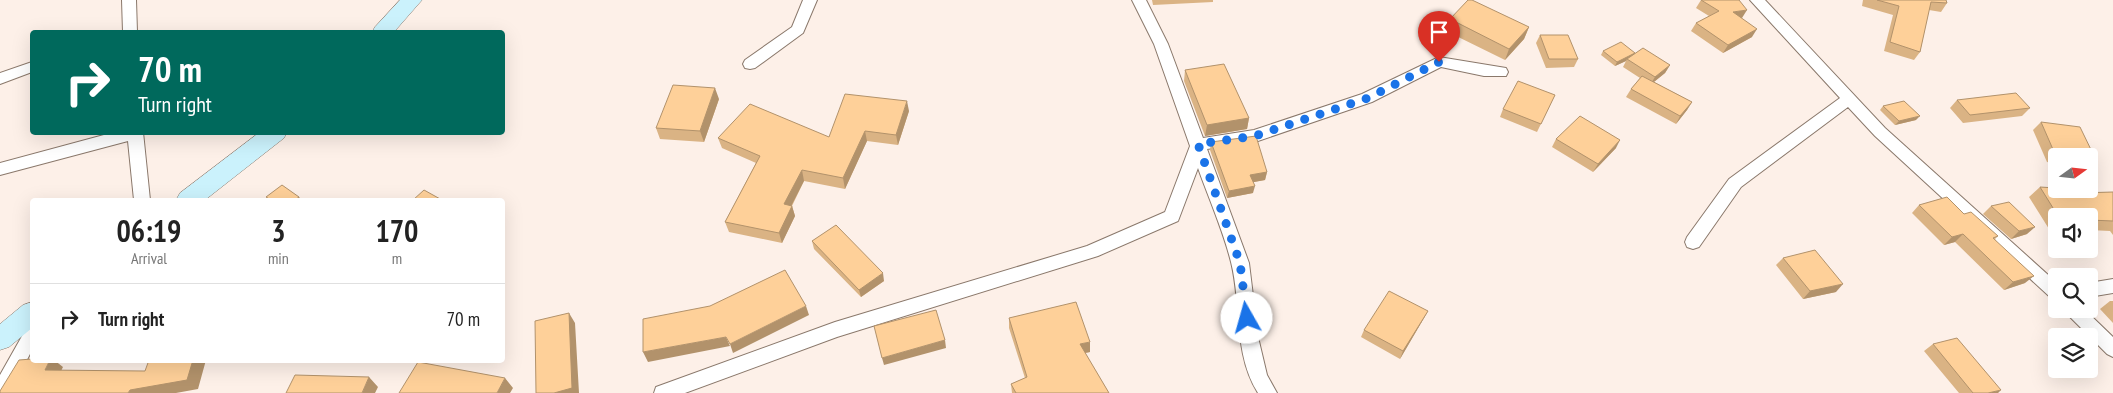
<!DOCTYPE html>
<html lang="en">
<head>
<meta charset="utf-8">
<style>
	body { margin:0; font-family:"PT Sans Narrow",sans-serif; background:#f6f6f6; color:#222; height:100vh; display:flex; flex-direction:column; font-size:19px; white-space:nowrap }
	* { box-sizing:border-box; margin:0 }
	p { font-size:16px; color:#767676 }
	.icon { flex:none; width:28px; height:28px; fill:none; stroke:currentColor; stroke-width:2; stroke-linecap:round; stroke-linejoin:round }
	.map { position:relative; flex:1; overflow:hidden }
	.drawer { position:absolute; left:30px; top:198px; width:475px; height:165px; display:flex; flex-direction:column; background:#fff; border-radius:5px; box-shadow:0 5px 20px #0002 }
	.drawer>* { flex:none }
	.hud { position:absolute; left:30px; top:30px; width:475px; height:105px; border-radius:5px; box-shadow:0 5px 20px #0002; background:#00695c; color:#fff; overflow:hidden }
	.needle { width:32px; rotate:75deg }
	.controls { position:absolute; left:2048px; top:148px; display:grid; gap:10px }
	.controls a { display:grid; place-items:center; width:50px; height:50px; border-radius:5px; background:#fff; box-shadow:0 5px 20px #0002; font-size:25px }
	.pin { position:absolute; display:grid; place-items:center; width:42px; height:42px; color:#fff; margin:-51px -21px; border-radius:50% 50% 50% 0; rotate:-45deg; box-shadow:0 0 5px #0007 }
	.pin .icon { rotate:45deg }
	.me { position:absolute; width:55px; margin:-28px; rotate:353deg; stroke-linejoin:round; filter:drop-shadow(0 0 4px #0008) }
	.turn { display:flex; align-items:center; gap:18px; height:105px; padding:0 25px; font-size:22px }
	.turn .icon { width:65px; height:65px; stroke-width:2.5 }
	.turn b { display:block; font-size:35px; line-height:42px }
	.eta { display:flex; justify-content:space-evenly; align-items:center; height:85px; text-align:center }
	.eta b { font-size:30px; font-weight:800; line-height:35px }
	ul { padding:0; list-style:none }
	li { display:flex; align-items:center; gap:15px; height:70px; padding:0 25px; border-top:1px solid #e0e0e0 }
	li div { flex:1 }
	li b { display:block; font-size:19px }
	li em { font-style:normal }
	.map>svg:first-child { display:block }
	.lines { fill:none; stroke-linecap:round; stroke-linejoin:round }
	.street-casing { stroke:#8a786b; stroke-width:2 }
	.secondary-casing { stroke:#8a786b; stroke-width:1 }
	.street { fill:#fff; fill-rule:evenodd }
	.secondary { fill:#cbf2fc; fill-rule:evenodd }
	.wall { fill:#dab384 }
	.shaded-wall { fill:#b2926b }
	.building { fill:#fed099; stroke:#b2926b }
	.route { stroke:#1a73e8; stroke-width:9; stroke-dasharray:0 16.2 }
</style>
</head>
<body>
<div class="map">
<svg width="2113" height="393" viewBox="0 0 2113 393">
	<rect width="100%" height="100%" fill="#fdf0e8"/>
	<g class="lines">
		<defs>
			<path id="street" d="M 122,0 L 136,0 L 137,32 L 123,32 Z
				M 803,0 L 817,0 L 803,33 L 755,68 L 750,69 L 745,68 L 743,64 L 745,60 L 792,27 Z
				M 1132,0 L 1146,0 L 1168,44 L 1203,138 L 1254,130 L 1362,94 L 1439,57 L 1506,68 L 1508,72 L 1506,76 L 1484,76 L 1441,67 L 1372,102 L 1255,142 L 1207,149 L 1249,263 L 1258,337 L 1267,375 L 1277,393 L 1258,393 C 1233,353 1242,305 1231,262 C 1223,230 1209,199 1198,168 L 1178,221 L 1098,256 L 837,337 L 685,393 L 654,393 L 656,387 L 835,322 L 1087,246 L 1165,212 L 1190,146 L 1154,44 Z
				M 1750,0 L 1765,0 L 1885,128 L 2056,282 L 2056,299 L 2050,297 L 1875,136 L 1848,107 L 1741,187 L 1699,247 L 1693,249 L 1687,247 L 1685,242 L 1687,237 L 1729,179 L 1840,98 Z
				M 32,62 L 32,72 L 0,84 L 0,73 Z
				M 115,132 L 143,132 L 150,200 L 134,200 L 128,141 L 0,175 L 0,163 Z
				M 2113,279 L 2113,293 L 2089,297 L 2089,283 Z
				M 2064,309 L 2084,309 L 2113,337 L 2113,357 L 2107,354 L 2067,314 Z
				M 32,326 L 32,350 L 10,393 L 0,393 L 0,375 L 26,329 Z"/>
			<path id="secondary" d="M 400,0 L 422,0 L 394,32 L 372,32 L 375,27 Z
				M 260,132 L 287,132 L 284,138 L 205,200 L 176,200 L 180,193 Z
				M 32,302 L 32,328 L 9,347 L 0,350 L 0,324 L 23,305 Z"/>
		</defs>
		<use href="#street" class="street-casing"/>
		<use href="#secondary" class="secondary-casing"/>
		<use href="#street" class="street"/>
		<use href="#secondary" class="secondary"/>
	</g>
	<path class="wall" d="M 1152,0 L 1213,0 L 1213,2 L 1153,5 Z
		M 1701,0 L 1742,18 L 1741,18 L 1752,37 L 1723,53 L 1691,31 L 1696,23 L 1709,16 L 1696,8 Z
		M 1863,0 L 1946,0 L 1947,3 L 1941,12 L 1929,10 L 1920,52 L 1914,60 L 1884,51 L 1893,15 L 1862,6 Z
		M 1450,19 L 1529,27 L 1524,39 L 1505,60 L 1446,31 Z
		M 1540,35 L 1578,59 L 1574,67 L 1546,68 L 1536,43 Z
		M 1603,51 L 1635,53 L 1670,65 L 1665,73 L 1654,82 L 1692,102 L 1687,110 L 1676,124 L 1626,97 L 1631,89 L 1640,78 L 1623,67 L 1626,61 L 1615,66 L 1601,55 Z
		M 1185,70 L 1249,118 L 1247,129 L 1205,136 L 1184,81 Z
		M 1555,95 L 1537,132 L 1500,117 L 1503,109 Z
		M 719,99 L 704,142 L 660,139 L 656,128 Z
		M 1957,100 L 2030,108 L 2022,116 L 1963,123 L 1950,108 Z
		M 1883,106 L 1916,120 L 1895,125 L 1880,110 Z
		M 909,111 L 898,145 L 867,141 L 845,189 L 804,181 L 792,206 L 795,216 L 782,243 L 729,232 L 725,222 L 756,163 L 722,148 L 718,138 L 829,137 Z
		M 2041,122 L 2096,160 L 2089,167 L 2089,156 L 2056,156 L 2056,164 L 2047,162 L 2033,130 Z
		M 1556,139 L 1616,148 L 1593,172 L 1552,147 Z
		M 1211,142 L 1267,172 L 1265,180 L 1253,182 L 1253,193 L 1227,198 L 1210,150 Z
		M 2040,187 L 2078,193 L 2113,192 L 2113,235 L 2110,231 L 2089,230 L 2089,216 L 2056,216 L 2056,229 L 2049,229 L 2029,197 Z
		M 1919,205 L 1964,214 L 1998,236 L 1995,239 L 2025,283 L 2004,290 L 1955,242 L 1944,245 L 1912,213 Z
		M 1991,206 L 2027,234 L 2011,239 L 1983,214 Z
		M 812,241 L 884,281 L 861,297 L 814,249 Z
		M 1783,258 L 1836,292 L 1803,299 L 1776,265 Z
		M 2110,301 L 2113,301 L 2113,323 L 2100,309 Z
		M 1428,311 L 1424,318 L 1400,359 L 1361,337 L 1364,330 Z
		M 1009,318 L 1090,352 L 1085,353 L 1109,393 L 1012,393 L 1011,384 L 1025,378 L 1009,328 Z
		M 1933,344 L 1998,393 L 1959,393 L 1924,351 Z"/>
	<path class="shaded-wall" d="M 1747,10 L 1742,18 L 1728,20 L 1733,12 Z
		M 1529,27 L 1524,39 L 1505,60 L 1509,49 Z
		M 1757,29 L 1752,37 L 1723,53 L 1728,45 Z
		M 1635,53 L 1627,59 L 1626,61 L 1615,66 L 1617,62 Z
		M 1670,65 L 1665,73 L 1650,85 L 1655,77 Z
		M 715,88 L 719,99 L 704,142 L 700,131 Z
		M 907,101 L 909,111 L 898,145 L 896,135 Z
		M 1692,102 L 1687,110 L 1676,124 L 1680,116 Z
		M 1920,116 L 1916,120 L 1895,125 L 1899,121 Z
		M 1249,118 L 1247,129 L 1205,136 L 1207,125 Z
		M 865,131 L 867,141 L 845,189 L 843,178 Z
		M 1620,140 L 1616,148 L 1593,172 L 1598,164 Z
		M 802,170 L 804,181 L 787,214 L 784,204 Z
		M 1267,172 L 1265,180 L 1249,183 L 1250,175 Z
		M 1255,186 L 1253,193 L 1227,198 L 1229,191 Z
		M 299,197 L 302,200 L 295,200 Z
		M 792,206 L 795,216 L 782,243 L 779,233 Z
		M 2035,227 L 2027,234 L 2011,239 L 2019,231 Z
		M 1963,234 L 1955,242 L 1944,245 L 1952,237 Z
		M 883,273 L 884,281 L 861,297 L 859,290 Z
		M 2034,276 L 2025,283 L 2004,290 L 2013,282 Z
		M 1843,284 L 1836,292 L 1803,299 L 1810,291 Z
		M 806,306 L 809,315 L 733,353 L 730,344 Z
		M 1428,311 L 1424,318 L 1400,359 L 1403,351 Z
		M 569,313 L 575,323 L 579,393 L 554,393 Z
		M 726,337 L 730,346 L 648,362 L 643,352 Z
		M 945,340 L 946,348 L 884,365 L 882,358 Z
		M 1090,342 L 1090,352 L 1079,354 L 1080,344 Z
		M 50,360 L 54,360 L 63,367 L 57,379 L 45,370 Z
		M 193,360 L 206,360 L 198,389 L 176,393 L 128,393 L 130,390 Z
		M 369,377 L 378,387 L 375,393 L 362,393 Z
		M 505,378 L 513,388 L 510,393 L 497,393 Z
		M 2001,390 L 1998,393 L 1988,393 Z"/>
	<path class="building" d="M 1468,0 L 1472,0 L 1529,27 L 1509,49 L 1450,19 Z
		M 1701,0 L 1739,0 L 1747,10 L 1733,12 L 1757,29 L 1728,45 L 1696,23 L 1719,11 Z
		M 1877,0 L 1946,0 L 1947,3 L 1931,2 L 1920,52 L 1890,42 L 1899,6 Z
		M 1540,35 L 1568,35 L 1578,59 L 1549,59 Z
		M 1621,42 L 1635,53 L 1617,62 L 1603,51 Z
		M 1643,48 L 1670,65 L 1655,77 L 1627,59 Z
		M 1224,64 L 1249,118 L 1207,125 L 1185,70 Z
		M 1642,76 L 1692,102 L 1680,116 L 1631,89 Z
		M 1518,81 L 1555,95 L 1541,124 L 1503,109 Z
		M 673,85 L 715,88 L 700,131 L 656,128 Z
		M 2016,93 L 2030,108 L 1970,115 L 1957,100 Z
		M 845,94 L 907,101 L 896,135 L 865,131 L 843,178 L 802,170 L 784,204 L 792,206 L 779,233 L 725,222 L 760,156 L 718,138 L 750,104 L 829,137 Z
		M 1904,101 L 1920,116 L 1899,121 L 1883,106 Z
		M 1580,116 L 1620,140 L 1598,164 L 1556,139 Z
		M 2041,122 L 2080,127 L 2096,160 L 2089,159 L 2089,156 L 2068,156 L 2055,154 Z
		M 1256,136 L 1267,172 L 1250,175 L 1255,186 L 1229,191 L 1211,142 Z
		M 282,185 L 299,197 L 295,200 L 271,200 L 266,197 Z
		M 2040,187 L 2056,188 L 2056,189 L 2075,189 L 2078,193 L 2113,192 L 2113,221 L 2089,220 L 2089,216 L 2058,216 Z
		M 424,190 L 442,200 L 413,200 Z
		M 1947,197 L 1964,214 L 1971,212 L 1998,236 L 1993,238 L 2034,276 L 2013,282 L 1963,234 L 1952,237 L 1919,205 Z
		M 2009,202 L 2035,227 L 2019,231 L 1991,206 Z
		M 836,225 L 883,273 L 859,290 L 812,241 Z
		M 1815,250 L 1843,284 L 1810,291 L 1783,258 Z
		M 785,270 L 806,306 L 730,344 L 726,337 L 643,352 L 643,319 L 710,306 Z
		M 1389,291 L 1428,311 L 1403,351 L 1364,330 Z
		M 1076,302 L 1090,342 L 1080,344 L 1109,393 L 1016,393 L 1011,384 L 1027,377 L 1009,318 Z
		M 936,310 L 945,340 L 882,358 L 874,326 Z
		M 569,313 L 572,388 L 554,393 L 536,393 L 535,321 Z
		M 1957,338 L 2001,390 L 1988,393 L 1973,393 L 1933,344 Z
		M 32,359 L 32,360 L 50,360 L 45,370 L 145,371 L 149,360 L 193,360 L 187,380 L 130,390 L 128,393 L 0,393 L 0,391 L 19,360 Z
		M 418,362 L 505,378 L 497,393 L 399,393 Z
		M 295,375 L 369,377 L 362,393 L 286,393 Z"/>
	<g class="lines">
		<path class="route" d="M 1247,318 L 1240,263 L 1198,144 L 1255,136 L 1368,98 L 1439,62"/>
	</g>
</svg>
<div class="controls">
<a><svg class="needle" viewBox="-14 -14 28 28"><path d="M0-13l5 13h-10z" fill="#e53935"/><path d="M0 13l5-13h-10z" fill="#767676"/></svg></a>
<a><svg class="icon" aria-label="sound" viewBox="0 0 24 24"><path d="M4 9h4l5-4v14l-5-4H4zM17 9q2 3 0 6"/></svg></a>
<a><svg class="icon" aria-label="search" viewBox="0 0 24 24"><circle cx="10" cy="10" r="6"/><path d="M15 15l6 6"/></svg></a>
<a><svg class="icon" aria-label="layers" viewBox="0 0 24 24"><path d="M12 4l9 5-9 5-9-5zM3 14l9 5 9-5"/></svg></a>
</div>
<div class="pin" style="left:1439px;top:62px;background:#d93025"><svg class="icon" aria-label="arrive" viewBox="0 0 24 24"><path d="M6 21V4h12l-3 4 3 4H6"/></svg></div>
<svg class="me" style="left:1247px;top:318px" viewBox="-20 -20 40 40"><circle r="19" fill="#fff"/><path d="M0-13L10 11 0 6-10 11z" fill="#1a73e8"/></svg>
<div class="hud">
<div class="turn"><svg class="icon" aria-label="right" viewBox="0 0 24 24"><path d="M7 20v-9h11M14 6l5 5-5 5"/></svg><div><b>70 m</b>Turn right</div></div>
</div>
<section class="drawer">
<div class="eta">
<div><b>06:19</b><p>Arrival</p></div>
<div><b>3</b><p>min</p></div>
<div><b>170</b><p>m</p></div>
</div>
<ul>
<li><svg class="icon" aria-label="right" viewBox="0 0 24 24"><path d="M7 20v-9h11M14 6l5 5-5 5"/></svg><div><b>Turn right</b></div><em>70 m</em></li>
</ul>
</section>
</div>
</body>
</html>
